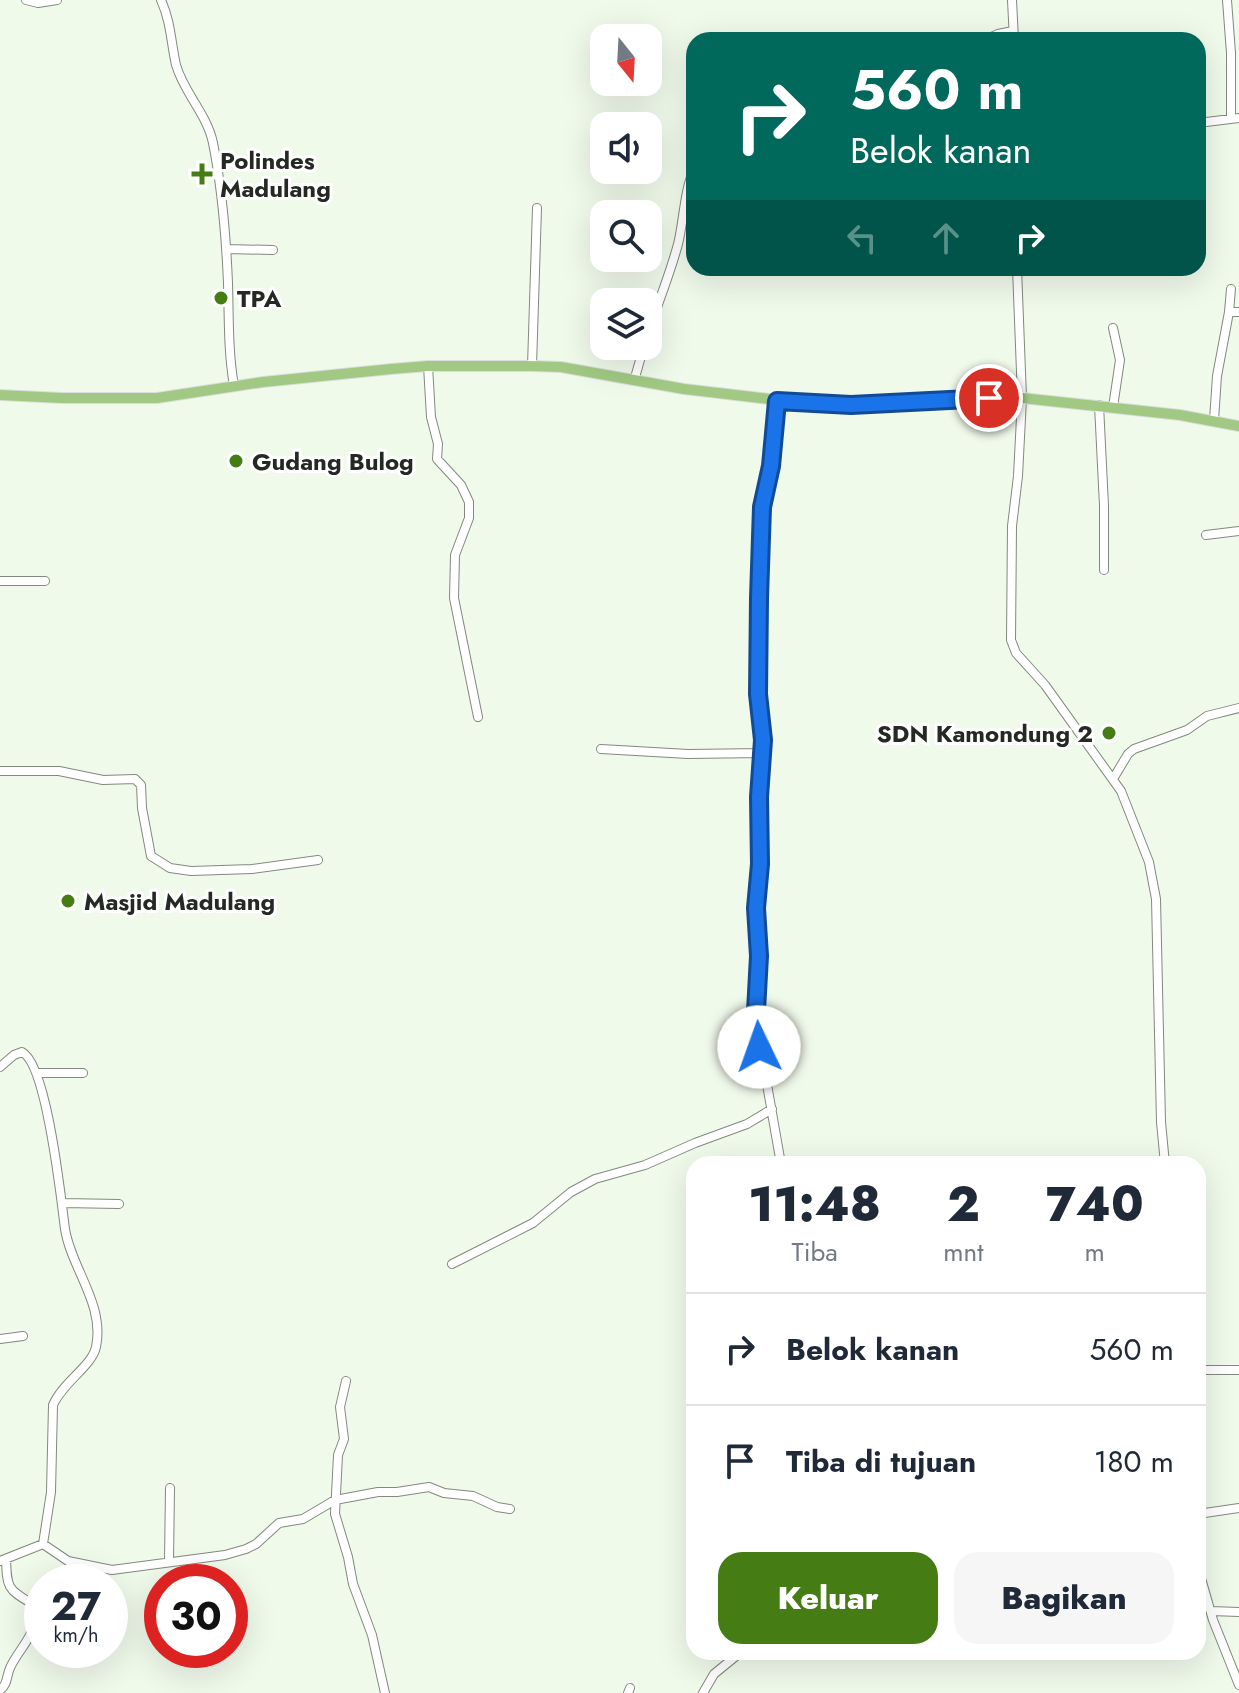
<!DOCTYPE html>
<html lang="id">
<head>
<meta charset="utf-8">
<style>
	body { margin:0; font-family:Jost,sans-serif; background:#f6f6f7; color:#1f2937; height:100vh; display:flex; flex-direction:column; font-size:30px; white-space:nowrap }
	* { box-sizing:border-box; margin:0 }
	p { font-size:26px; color:#747a83 }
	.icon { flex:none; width:44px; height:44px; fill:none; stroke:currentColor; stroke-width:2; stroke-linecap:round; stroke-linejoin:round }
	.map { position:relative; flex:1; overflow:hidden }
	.sheet { position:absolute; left:686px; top:1156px; width:520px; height:504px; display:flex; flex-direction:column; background:#fff; border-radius:24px; box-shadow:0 8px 32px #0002 }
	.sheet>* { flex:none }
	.guide { position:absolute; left:686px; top:32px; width:520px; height:244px; border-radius:24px; box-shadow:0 8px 32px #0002; background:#00695c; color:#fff; overflow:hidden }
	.needle { width:52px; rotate:162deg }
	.tools { position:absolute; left:590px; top:24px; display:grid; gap:16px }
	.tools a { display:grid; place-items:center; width:72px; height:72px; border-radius:16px; background:#fff; box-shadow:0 8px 32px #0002; font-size:40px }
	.speed { position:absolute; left:24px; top:1564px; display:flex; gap:16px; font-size:40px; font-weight:700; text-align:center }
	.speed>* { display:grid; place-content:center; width:104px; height:104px; border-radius:50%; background:#fff; box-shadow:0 8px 32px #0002; line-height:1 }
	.speed small { font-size:20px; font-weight:400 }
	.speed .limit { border:12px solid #d22; background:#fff; color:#111 }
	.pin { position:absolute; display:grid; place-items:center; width:68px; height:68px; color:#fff; margin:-34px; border:4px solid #fff; border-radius:50%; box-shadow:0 2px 8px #0007 }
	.me { position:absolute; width:88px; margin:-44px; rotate:357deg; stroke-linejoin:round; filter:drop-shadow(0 0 6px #0008) }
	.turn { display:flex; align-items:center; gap:28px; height:168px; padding:0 32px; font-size:36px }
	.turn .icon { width:104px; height:104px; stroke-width:2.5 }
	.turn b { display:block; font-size:56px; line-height:68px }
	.lanes { display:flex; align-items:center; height:76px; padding:0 32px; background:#0003; justify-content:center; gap:40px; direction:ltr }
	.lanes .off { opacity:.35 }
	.eta { display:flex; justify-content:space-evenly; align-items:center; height:136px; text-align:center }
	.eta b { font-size:48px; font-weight:800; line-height:56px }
	.cta { display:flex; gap:16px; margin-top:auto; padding:16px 32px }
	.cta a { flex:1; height:92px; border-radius:24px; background:#457c13; color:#fff; font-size:32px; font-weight:800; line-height:92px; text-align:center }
	.cta a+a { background:#f6f6f7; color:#1f2937 }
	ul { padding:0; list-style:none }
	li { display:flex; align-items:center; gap:24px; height:112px; padding:0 32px; border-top:2px solid #e0e1e3 }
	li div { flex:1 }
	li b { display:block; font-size:30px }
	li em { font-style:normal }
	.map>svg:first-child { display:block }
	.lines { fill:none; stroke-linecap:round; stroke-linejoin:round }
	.minor-casing { stroke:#818a7c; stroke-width:10 }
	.major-casing { stroke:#dcdddc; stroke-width:12 }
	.minor { stroke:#fff; stroke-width:8 }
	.major { stroke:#a1c983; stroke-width:10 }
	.route-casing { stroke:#114b97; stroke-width:20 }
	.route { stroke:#1a73e8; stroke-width:14 }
	.poi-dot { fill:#457c13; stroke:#fff; stroke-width:3 }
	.labels { text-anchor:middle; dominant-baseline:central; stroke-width:6; stroke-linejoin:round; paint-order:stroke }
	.poi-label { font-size:24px; font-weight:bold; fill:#252923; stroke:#fff; text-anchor:start }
</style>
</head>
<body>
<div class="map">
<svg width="1239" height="1693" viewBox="0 0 1239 1693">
	<rect width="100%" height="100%" fill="#f0faeb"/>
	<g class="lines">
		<defs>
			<path id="minor" d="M 26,0 L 38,3 L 57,0
				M 161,0 C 171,22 171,43 176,65 C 184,93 207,114 213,143 C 222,188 226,236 228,283 C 229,318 228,351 234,386
				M 1012,0 L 1014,40
				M 1227,0 L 1231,53 L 1231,118
				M 985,40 L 998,34 L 1013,31
				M 1198,123 L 1239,118
				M 226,249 L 273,250
				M 1017,268 L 1022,398 L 1018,476 L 1012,526 L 1011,640 L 1016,653 L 1045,685 L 1121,791 L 1149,862 L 1156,899 L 1161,1122 L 1165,1164
				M 1229,312 L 1231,289
				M 648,333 C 658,303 670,274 678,244 C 683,226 685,185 694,171
				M 428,366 L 431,417 L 438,444 L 437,459 L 461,485 L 469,502 L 469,518 L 455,555 L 454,598 L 478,717
				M 532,366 L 537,208
				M 634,381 L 644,346
				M 777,401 L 772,456 L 762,507 L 759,598 L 758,694 L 763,740 L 759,797 L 760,864 L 756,897 L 759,956 L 756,1022 L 781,1164
				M 1099,405 L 1104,506 L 1104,570
				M 1113,407 L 1120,360 L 1113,328
				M 1214,420 L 1217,376 L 1229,312 L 1239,312
				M 1206,535 L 1239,531
				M 0,581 L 45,581
				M 601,749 L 688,754 L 762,753
				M 0,771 L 59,771 L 103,780 L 135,779 L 141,785 L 142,808 L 151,856 L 170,868 L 191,871 L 252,869 L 318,860
				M 1113,779 L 1128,754 L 1134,749 L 1187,730 L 1207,716 L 1239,708
				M 0,1067 L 14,1055 L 22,1052 C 47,1064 61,1199 65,1229 C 71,1268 105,1304 96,1347 C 92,1366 63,1382 53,1405 L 51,1492 L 43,1544
				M 37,1073 L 83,1073
				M 63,1203 L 119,1204
				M 452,1264 L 533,1223 L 571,1192 L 595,1179 L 645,1165 L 695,1143 L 747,1124 L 772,1109
				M 0,1339 L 23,1336
				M 1198,1370 L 1239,1370
				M 346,1381 L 340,1407 L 344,1439 L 338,1455 L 335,1514 L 348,1557 L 353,1584 L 372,1635 L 385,1693
				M 1198,1514 L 1239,1508
				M 0,1561 L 43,1544 L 68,1561 L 112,1570 L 225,1555 L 246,1549 L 256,1544 L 279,1523 L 303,1519 L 335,1500 L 378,1492 L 397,1492 L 429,1487 L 444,1493 L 473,1496 L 497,1507 L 510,1509
				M 169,1561 L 170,1488
				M 1198,1568 L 1213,1620 L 1239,1685
				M 1211,1611 L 1239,1612
				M 0,1690 C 8,1684 6,1677 10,1668 C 19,1647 45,1628 31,1603 C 7,1589 7,1587 6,1559
				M 628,1693 L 630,1688
				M 703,1693 L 714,1674 L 741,1652"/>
			<path id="major" d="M 0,395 L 62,398 L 157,398 L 263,382 L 391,369 L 428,366 L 532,366 L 561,367 L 684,389 L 795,402 L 871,405 L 1022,398 L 1180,415 L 1239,426"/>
		</defs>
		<use href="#minor" class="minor-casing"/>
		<use href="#major" class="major-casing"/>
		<use href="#minor" class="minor"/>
		<use href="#major" class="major"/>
	</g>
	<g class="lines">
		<defs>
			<path id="route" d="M 759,1047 L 756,1011 L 759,956 L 756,908 L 760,864 L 759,797 L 763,740 L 758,694 L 759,598 L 762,507 L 771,466 L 777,401 L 851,405 L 989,398"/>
		</defs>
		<use href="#route" class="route-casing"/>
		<use href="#route" class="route"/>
	</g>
	<g class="poi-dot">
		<path d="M198 162h8v8h8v8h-8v8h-8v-8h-8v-8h8z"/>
		<circle cx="221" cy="298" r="8"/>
		<circle cx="236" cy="461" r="8"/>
		<circle cx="1109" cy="733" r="8"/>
		<circle cx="68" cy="901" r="8"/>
	</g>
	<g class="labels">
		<g class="poi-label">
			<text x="220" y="160">Polindes<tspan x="220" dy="28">Madulang</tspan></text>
			<text x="237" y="298">TPA</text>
			<text x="252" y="461">Gudang Bulog</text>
			<text x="1093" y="733" text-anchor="end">SDN Kamondung 2</text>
			<text x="84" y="901">Masjid Madulang</text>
		</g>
	</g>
</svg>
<div class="tools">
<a><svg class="needle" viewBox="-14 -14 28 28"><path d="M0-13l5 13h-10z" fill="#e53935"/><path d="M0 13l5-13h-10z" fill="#747a83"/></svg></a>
<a><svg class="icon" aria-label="sound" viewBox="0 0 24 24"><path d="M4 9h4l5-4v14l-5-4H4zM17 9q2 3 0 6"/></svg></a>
<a><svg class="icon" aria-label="search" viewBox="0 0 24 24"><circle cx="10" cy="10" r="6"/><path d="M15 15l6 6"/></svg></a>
<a><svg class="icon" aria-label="layers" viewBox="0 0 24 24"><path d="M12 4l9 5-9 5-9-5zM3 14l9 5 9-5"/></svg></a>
</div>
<div class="speed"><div>27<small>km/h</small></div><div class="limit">30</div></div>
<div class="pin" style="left:989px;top:398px;background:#d93025"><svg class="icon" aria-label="arrive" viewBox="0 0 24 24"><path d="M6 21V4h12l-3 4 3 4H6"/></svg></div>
<svg class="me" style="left:759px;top:1047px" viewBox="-20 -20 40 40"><circle r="19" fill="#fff"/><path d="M0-13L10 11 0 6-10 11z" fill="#1a73e8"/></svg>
<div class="guide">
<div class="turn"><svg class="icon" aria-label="right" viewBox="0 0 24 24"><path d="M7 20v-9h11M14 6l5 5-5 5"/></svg><div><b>560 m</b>Belok kanan</div></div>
<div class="lanes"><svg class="icon off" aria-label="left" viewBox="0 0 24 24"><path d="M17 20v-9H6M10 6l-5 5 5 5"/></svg><svg class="icon off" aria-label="ahead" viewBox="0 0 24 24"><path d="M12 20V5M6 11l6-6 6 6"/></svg><svg class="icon" aria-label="right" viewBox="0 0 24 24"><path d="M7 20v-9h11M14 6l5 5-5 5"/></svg></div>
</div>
<section class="sheet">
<div class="eta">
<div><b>11:48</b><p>Tiba</p></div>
<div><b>2</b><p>mnt</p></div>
<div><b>740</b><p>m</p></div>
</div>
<ul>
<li><svg class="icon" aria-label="right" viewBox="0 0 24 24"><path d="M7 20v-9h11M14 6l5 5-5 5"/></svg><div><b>Belok kanan</b></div><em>560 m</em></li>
<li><svg class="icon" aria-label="arrive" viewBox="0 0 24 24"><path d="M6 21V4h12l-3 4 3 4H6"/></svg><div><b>Tiba di tujuan</b></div><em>180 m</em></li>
</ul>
<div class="cta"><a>Keluar</a><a>Bagikan</a></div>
</section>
</div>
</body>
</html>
